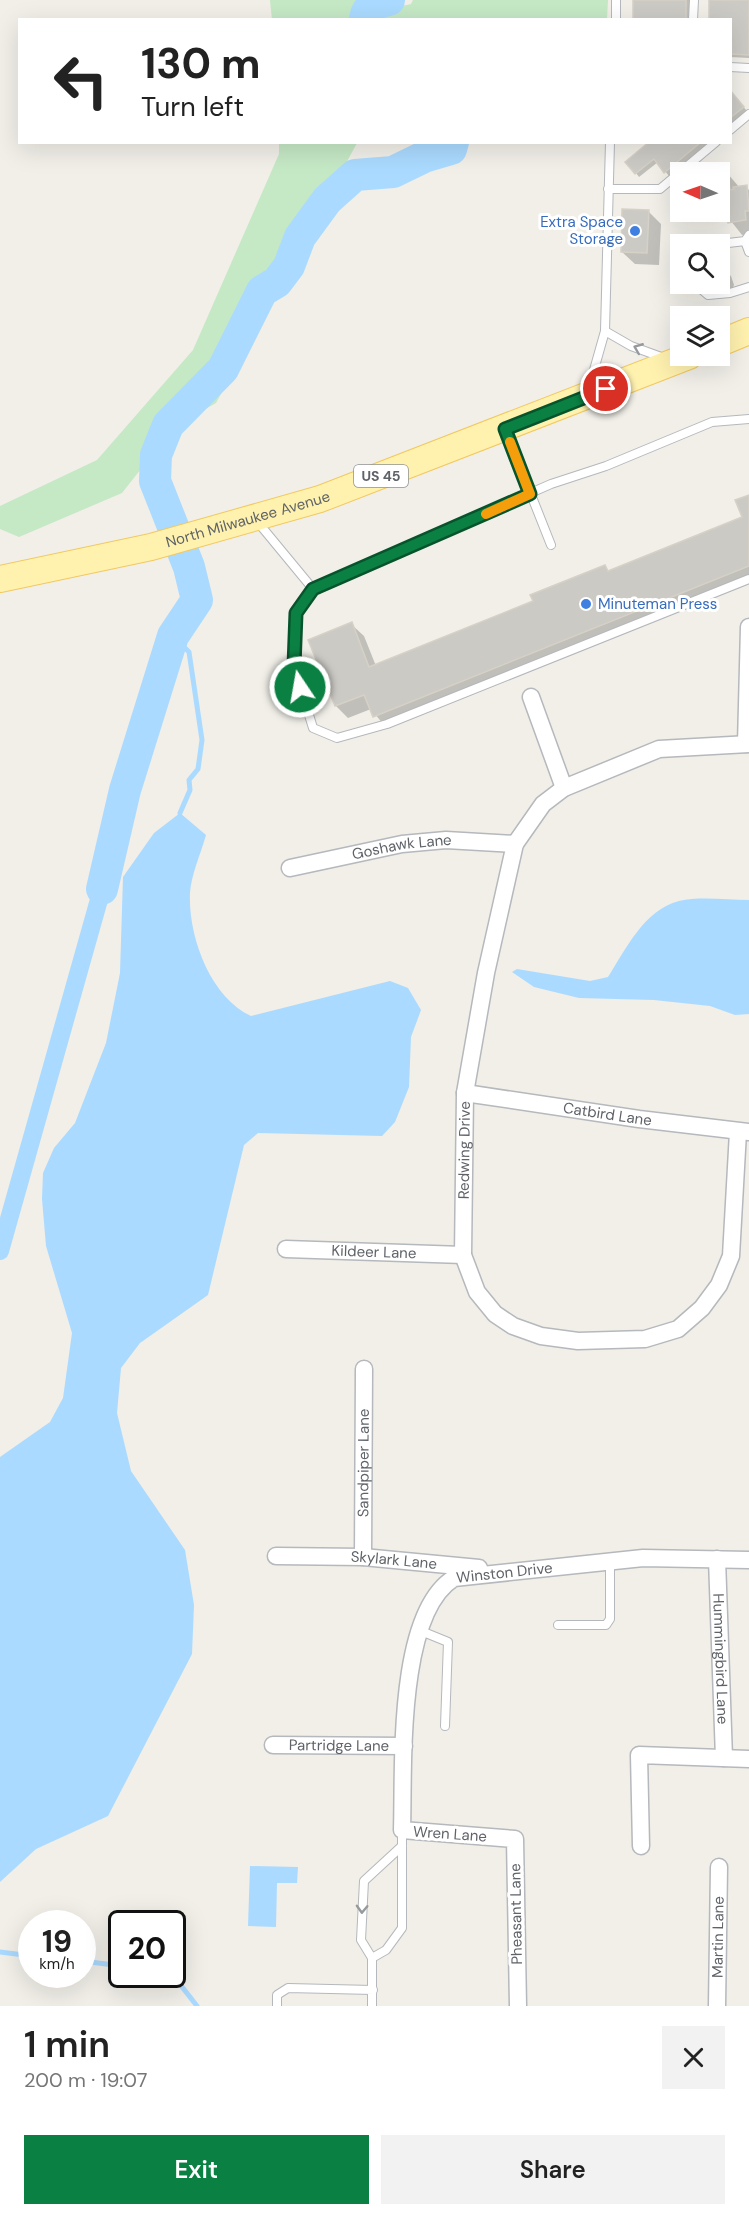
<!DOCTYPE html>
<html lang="en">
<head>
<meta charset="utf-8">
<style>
	body { margin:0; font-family:"DM Sans",sans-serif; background:#f2f2f2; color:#222; height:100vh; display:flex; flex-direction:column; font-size:22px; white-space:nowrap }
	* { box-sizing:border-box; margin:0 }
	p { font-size:20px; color:#767676 }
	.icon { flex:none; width:33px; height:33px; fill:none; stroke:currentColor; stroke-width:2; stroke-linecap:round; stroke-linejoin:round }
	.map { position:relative; height:2006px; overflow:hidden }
	.side { display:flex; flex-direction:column; background:#fff; flex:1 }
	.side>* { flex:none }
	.hud { position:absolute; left:18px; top:18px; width:714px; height:126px; border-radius:0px; box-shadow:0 6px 24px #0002; background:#fff; color:#222; overflow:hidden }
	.needle { width:39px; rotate:272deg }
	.controls { position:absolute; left:670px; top:162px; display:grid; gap:12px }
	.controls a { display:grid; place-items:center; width:60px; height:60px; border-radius:0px; background:#fff; box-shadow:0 6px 24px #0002; font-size:30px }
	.speed { position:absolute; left:18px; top:1910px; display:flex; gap:12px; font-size:30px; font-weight:700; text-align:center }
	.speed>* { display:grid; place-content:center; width:78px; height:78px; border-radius:50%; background:#fff; box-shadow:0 6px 24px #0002; line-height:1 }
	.speed small { font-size:15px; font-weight:400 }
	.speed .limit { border:3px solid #111; border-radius:9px; background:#fff; color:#111 }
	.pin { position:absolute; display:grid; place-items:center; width:51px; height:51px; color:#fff; margin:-26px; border:3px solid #fff; border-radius:50%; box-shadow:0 2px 6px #0007 }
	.me { position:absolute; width:66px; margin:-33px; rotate:348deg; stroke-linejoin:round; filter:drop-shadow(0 0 4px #0008) }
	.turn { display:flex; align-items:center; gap:21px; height:126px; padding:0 24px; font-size:27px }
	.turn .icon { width:78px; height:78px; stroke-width:2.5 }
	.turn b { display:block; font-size:42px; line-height:51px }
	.round { display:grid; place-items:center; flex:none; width:63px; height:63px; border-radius:0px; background:#f2f2f2 }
	.summary { display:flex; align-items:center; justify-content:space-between; height:102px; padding:0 24px }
	h1 { font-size:36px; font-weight:600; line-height:45px }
	.button { display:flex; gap:12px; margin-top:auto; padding:12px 24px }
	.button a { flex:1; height:69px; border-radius:0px; background:#0b8043; color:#fff; font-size:24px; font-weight:600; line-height:69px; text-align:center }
	.button a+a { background:#f2f2f2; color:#222 }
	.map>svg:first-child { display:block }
	.green { fill:#c5e8c5 }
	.water { fill:#aadaff }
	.shadow { fill:#0003 }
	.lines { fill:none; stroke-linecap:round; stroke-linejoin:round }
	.stream { stroke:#aadaff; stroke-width:5 }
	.canal { stroke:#aadaff; stroke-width:18 }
	.river { stroke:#aadaff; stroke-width:32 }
	.building { fill:#cccac5; stroke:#d6d1c6; stroke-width:1.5 }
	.lane-casing { stroke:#b5b8bc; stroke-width:10 }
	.street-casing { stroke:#b5b8bc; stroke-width:19 }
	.primary-casing { stroke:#f2c960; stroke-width:28 }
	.lane { stroke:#fff; stroke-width:8 }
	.street { stroke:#fff; stroke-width:16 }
	.primary { stroke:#fff2af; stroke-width:26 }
	.oneway { stroke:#979a9d }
	.route-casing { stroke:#07532c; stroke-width:15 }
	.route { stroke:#0b8043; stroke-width:10 }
	.slow { stroke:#f59e0b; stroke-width:10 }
	.shop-dot { fill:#3f7fe0; stroke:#fff; stroke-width:2 }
	.labels { text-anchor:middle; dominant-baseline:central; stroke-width:6; stroke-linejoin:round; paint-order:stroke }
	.shield { fill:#fff; stroke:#8f9295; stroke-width:1.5 }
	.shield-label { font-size:14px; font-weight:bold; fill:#5f6368 }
	.shop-label { font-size:15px; fill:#366cbe; stroke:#fff; text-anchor:end }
	.street-label { font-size:15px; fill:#5f6368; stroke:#fff }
</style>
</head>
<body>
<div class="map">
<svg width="749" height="2006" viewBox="0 0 749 2006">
	<rect width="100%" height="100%" fill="#f1efe8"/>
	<path class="green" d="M 270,0 L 362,0 L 357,8 L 355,19 L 272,20 Z
		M 413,0 L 608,0 L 607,19 L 377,19 L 385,10 L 411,4 Z
		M 279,143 L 357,143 L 216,403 L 174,427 L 122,493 L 19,537 L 0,529 L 0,506 L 97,460 L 193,350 L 279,154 Z"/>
	<path class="water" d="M 180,813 L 206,835 C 201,853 191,875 190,893 C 188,936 210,997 251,1016 L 390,981 L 408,988 L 421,1010 L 411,1037 L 409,1087 L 395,1122 L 382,1136 L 258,1133 L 244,1145 L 208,1295 L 140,1343 L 121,1368 L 117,1413 L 131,1471 L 185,1550 L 194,1605 L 192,1654 L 108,1816 L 36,1849 L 0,1882 L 0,1457 L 50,1422 L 63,1398 L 72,1333 L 46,1246 L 42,1199 L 43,1173 L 54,1148 L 75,1123 L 106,1043 L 120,973 L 123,877 L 154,833 Z
		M 749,900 L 749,1014 L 735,1015 L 710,1006 L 654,1000 L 579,998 L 534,987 L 512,972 L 517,969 L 590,981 L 608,977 C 626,949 644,910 679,901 C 700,896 727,900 749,900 Z
		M 250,1866 L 298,1867 L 297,1883 L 277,1883 L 276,1927 L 248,1926 Z"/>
	<path class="shadow" d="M 635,0 L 689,0 L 689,20 L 634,20 Z
		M 711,0 L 749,0 L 749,58 L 730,57 L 730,20 Z
		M 730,92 L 747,111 L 730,125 Z
		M 651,142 L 709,142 L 669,176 L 658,162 L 639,177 L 636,173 Z
		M 727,173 L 740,188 L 746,187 L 749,190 L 749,234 L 742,235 L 727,216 L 717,218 L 711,212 L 720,212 L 720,174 Z
		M 648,211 L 661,224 L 659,265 L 635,264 L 622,252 Z
		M 720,267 L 731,276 L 734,285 L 732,290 L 721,291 L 713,284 L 720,284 Z
		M 749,496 L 749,584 L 387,729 L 371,709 L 348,718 L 336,706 L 351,624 L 364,636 L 376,666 L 535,602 L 605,567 L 610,572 L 744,518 Z"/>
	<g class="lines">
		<path class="stream" d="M 173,636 L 189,652 L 202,740 L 198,769 L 189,780 L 190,790 L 180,813
			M 0,1952 L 32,1956
			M 82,1961 L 122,1966
			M 172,1974 L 197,2006"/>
		<path class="canal" d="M 0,1251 L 102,889"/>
		<path class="river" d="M 365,20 C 366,6 378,2 389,0
			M 102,889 L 125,790 L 173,636 L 197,600 L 189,567 L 155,481 L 156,455 L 168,425 L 223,369 L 262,291 L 277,282 L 289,266 L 300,237 L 327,200 L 355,175 L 393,172 L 424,157 L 451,149 L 453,142"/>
	</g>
	<path class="building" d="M 633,0 L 686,0 L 686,20 L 633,20 Z
		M 709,0 L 749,0 L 749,55 L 730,54 L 730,20 L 709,20 Z
		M 730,90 L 744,107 L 730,118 Z
		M 649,142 L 701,142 L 664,173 L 654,159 L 635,174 L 625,162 Z
		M 728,171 L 730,190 L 734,189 L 733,187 L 747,185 L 749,211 L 745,211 L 746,220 L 728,223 L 727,214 L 723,214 L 719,172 Z
		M 622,209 L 649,210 L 647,253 L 621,252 Z
		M 720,264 L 725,269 L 726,279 L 724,282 L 717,285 L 711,284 L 720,284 Z
		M 749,495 L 749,566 L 373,717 L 364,695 L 335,706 L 308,640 L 352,622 L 369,667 L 533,601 L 530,595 L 605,565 L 608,571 L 742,517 L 735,500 Z"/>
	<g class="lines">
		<defs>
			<path id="lane" d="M 616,20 L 616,0
				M 693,20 L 694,0
				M 730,67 L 749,68
				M 730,130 L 749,114
				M 608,189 L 660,189 L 716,142
				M 745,241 L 749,252
				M 720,244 L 745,241 L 749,235
				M 695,284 L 708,295 L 730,293 L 749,287
				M 605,331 L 631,346 L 664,358
				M 588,391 L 605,331 L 610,142
				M 505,429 L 551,545
				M 256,520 L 313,589 L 551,484 L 606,466 L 712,422 L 749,419
				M 313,589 L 295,613 L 294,666 L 313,728 L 337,738 L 387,724 L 749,579
				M 558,1625 L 606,1625 L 610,1619 L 610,1561
				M 421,1631 L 448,1642 L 445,1726
				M 372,1958 L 386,1950 L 402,1928 L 402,1830
				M 277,2006 L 277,1995 L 288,1988 L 373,1990
				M 372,2006 L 372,1958 L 361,1940 L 364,1881 L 402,1846"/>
			<g id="street">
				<path d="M 531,697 L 564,788"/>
				<path d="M 746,744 L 749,627"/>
				<path id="s1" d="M 290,868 L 402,844 L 446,840 L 515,844"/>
				<path id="s2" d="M 465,1093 L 639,1119 L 749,1132"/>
				<path id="s3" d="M 738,1132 L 731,1256 L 719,1285 L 702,1308 L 678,1329 L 645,1339 L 578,1341 L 541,1336 L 513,1326 L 495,1314 L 477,1292 L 463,1255 L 465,1093 L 486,973 L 515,844 L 543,804 L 564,788 L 659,749 L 749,744"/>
				<path id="s4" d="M 286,1249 L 463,1255"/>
				<path id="s5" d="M 276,1556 L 363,1557 L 479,1568"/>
				<path id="s6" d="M 363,1557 L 364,1369"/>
				<path id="s7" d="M 717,1559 L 724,1758"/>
				<path id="s8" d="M 273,1745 L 404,1746"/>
				<path d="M 641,1846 L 639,1755 L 749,1759"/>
				<path id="s9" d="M 518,2006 L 515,1839 L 402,1830 C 404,1768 396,1614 454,1578 L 643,1558 L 749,1560"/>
				<path id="s10" d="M 717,2006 L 719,1867"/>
			</g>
			<g id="primary">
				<path d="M 720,343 L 749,331"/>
				<path id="s11" d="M 0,579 L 151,547 L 320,499 L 689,356"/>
			</g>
		</defs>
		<use href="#lane" class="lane-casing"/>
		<use href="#street" class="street-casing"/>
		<use href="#primary" class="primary-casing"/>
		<use href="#lane" class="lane"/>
		<use href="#street" class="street"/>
		<use href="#primary" class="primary"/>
	</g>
	<defs><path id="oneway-chevron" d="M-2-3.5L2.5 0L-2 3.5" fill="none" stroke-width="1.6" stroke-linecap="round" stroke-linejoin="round" transform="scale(1.5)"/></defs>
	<g class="oneway">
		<use href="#oneway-chevron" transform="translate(638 348) rotate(-158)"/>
		<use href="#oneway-chevron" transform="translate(362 1909) rotate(92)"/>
	</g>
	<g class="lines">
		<defs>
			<path id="route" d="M 300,687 L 294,666 L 296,613 L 313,589 L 530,494 L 505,429 L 606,389"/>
		</defs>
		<use href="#route" class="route-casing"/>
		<use href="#route" class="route"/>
		<path class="slow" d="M 486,514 L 530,494 L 510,442"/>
	</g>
	<g class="shop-dot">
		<circle cx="635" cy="231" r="6"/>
		<circle cx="586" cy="604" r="6"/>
	</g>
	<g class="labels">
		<rect class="shield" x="354" y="465" width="54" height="22" rx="4.5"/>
		<g class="shield-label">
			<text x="381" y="476">US 45</text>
		</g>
		<g class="shop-label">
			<text x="623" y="222">Extra Space<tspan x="623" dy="17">Storage</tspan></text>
			<text x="598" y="604" text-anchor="start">Minuteman Press</text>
		</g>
		<g class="street-label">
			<text stroke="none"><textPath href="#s11" startOffset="255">North Milwaukee Avenue</textPath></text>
			<text stroke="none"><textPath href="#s1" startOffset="114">Goshawk Lane</textPath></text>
			<text stroke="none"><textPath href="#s2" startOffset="144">Catbird Lane</textPath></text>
			<text stroke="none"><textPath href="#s3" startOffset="579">Redwing Drive</textPath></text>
			<text stroke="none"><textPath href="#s4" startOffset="88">Kildeer Lane</textPath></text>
			<text stroke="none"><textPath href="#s6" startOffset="94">Sandpiper Lane</textPath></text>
			<text stroke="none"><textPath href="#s5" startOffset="118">Skylark Lane</textPath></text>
			<text stroke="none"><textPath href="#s9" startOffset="596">Winston Drive</textPath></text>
			<text stroke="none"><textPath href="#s7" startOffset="100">Hummingbird Lane</textPath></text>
			<text stroke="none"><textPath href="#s8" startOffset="66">Partridge Lane</textPath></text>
			<text transform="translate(450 1834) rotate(4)">Wren Lane</text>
			<text transform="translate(516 1914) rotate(-91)">Pheasant Lane</text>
			<text stroke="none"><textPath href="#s10" startOffset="69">Martin Lane</textPath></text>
		</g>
	</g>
</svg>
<div class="controls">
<a><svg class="needle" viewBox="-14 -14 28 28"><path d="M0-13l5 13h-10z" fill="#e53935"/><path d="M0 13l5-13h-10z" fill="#767676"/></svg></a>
<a><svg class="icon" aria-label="search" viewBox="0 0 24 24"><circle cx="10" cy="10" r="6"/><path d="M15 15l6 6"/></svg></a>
<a><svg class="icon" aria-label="layers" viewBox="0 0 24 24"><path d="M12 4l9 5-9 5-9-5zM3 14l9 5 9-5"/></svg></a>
</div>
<div class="speed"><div>19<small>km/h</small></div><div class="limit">20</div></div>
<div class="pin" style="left:606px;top:389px;background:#d93025"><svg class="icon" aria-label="arrive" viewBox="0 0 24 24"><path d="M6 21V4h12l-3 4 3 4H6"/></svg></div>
<svg class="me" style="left:300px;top:687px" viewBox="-20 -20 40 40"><circle r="17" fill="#0b8043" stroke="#fff" stroke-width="3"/><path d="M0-11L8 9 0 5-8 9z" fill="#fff"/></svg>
<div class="hud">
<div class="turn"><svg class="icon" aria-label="left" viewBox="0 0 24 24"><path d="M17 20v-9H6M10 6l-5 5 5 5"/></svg><div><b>130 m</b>Turn left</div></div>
</div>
</div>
<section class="side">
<div class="summary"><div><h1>1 min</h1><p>200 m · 19:07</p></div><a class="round"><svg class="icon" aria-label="close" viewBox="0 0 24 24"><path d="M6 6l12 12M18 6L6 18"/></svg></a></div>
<div class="button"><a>Exit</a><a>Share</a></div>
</section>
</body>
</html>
